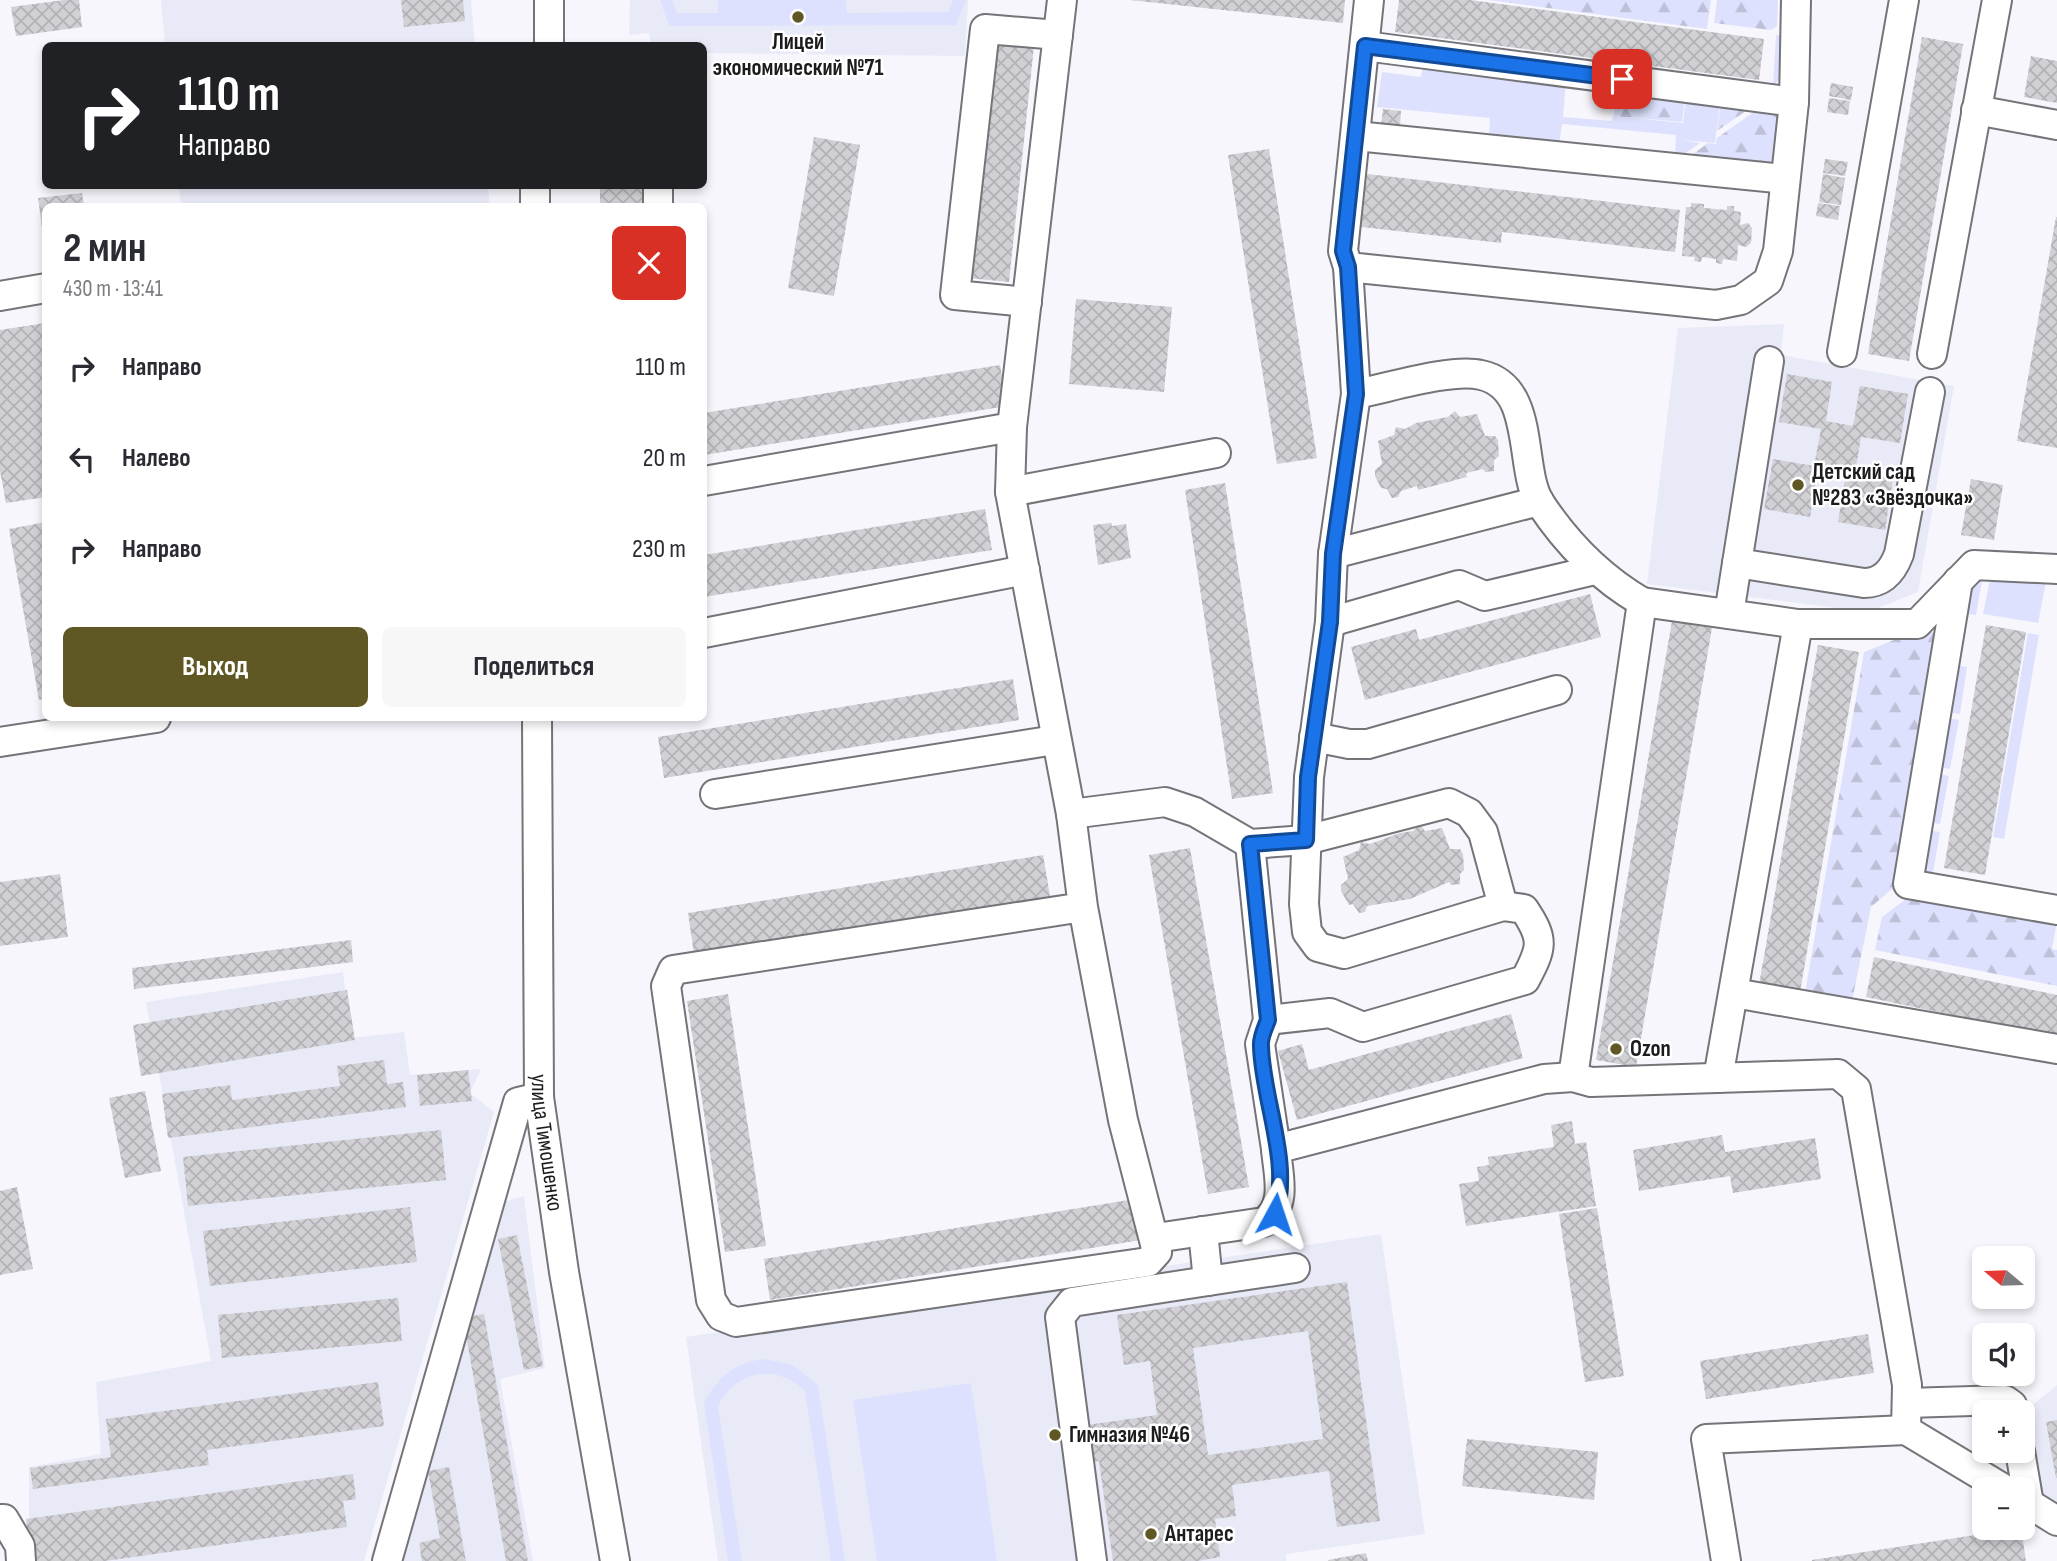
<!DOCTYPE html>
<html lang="ru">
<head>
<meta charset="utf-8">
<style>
	body { margin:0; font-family:"Sofia Sans Condensed",sans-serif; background:#f7f7f7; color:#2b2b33; height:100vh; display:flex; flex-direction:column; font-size:26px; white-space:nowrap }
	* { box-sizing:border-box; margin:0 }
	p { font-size:23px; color:#7c7c81 }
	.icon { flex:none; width:38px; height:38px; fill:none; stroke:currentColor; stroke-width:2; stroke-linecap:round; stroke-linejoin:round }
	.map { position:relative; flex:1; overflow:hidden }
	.panel { position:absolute; left:42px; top:203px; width:665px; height:518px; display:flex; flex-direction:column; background:#fff; border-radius:10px; box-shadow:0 4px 10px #0003 }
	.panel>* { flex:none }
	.hud { position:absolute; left:42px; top:42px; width:665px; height:147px; border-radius:10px; box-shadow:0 4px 10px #0003; background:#202124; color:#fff; overflow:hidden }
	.needle { width:46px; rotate:289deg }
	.tools { position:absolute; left:1972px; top:1246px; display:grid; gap:14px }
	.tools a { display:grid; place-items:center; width:63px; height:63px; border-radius:10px; background:#fff; box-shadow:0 4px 10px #0003; font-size:35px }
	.pin { position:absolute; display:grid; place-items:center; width:60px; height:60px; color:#fff; margin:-30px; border-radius:14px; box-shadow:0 4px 10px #0006 }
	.me { position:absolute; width:77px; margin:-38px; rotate:5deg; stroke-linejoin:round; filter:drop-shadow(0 0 5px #0008) }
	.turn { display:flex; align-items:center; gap:24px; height:147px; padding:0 21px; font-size:32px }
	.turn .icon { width:91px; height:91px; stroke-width:2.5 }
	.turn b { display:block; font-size:49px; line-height:60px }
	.round { display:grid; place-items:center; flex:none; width:74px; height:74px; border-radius:10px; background:#f7f7f7 }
	.head { display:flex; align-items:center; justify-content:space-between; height:119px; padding:0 21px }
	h1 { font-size:42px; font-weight:700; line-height:52px }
	.cta { display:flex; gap:14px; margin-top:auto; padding:14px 21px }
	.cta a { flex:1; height:80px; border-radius:10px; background:#5f5824; color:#fff; font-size:28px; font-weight:700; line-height:80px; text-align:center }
	.cta a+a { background:#f7f7f7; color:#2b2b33 }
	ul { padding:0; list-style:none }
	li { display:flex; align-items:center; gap:21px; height:91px; padding:0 21px }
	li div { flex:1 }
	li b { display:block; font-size:26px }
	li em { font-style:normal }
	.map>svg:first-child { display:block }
	.built { fill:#e9eaf7 }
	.green { fill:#dee1fd }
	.forest { fill:url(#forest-firs) }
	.building { fill:url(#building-cross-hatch); fill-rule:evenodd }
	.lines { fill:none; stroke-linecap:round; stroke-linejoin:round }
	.minor-casing { stroke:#747479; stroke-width:32 }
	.minor { stroke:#fff; stroke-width:28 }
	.route-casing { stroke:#114b97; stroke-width:18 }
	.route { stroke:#1a73e8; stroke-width:12 }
	.poi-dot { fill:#5f5824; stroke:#fff; stroke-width:2.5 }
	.labels { text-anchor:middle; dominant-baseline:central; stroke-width:5; stroke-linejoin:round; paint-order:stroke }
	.poi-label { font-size:23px; font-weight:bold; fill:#1c1c1e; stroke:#fff; text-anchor:start }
	.street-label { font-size:23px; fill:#1c1c1e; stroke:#fff }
</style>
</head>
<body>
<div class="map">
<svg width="2057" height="1561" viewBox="0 0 2057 1561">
	<defs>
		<pattern id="forest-firs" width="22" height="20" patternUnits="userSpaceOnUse" patternTransform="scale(1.75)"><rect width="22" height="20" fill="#dee1fd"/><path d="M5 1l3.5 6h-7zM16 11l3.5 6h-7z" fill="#bec0d8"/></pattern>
		<pattern id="building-cross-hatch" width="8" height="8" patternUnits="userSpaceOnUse" patternTransform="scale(1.75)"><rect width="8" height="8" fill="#d0d0d5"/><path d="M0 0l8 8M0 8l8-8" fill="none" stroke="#b2b2b6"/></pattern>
	</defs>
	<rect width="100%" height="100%" fill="#f6f6fc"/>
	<path class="built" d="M 161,0 L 471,0 L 475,45 L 165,45 Z
		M 630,0 L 968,0 L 965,56 L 704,53 L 704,46 L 651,45 L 649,33 L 629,35 Z
		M 179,186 L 488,186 L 490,206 L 181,206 Z
		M 1784,324 L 1781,355 L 1954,386 L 1918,592 L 1868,612 L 1647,584 L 1678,328 Z
		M 343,972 L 351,1038 L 404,1032 L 410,1075 L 481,1069 L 470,1093 L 494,1112 L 364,1561 L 29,1561 L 29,1467 L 101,1454 L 96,1382 L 211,1361 L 146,1002 Z
		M 524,1196 L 545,1368 L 500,1379 L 533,1561 L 399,1561 L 500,1203 Z
		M 1381,1234 L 1425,1534 L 1286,1554 L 1286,1561 L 718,1561 L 686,1337 Z
		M 2057,1385 L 2057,1525 L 2048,1527 L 2029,1408 Z"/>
	<path class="green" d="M 660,0 L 672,0 L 677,13 L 718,13 L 718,0 L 846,0 L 847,13 L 948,12 L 953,0 L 966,0 L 956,25 L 669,26 Z
		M 1746,0 L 1778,0 L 1777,26 L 1771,30 Z
		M 1776,35 L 1784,36 L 1782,76 L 1773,86 Z
		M 1424,60 L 1566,79 L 1563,117 L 1612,121 L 1613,116 L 1683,123 L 1686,99 L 1720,103 L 1715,143 L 1682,140 L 1700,143 L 1680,157 L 1675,157 L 1676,135 L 1562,124 L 1559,145 L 1489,138 L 1490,118 L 1377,107 L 1382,72 L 1421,77 Z
		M 1990,579 L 2046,582 L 2038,623 L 1983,614 Z
		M 1982,581 L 1976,615 L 1958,612 C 1961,599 1967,583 1982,581 Z
		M 2028,633 L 2039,635 L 2004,839 L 1993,837 Z
		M 1949,664 L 1967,667 L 1960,714 L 1941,711 Z
		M 1940,717 L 1959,720 L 1950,769 L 1932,766 Z
		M 1930,772 L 1949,776 L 1940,824 L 1922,821 Z
		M 1920,829 L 1940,832 L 1931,884 L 1920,882 Z
		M 765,1359 L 793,1365 L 818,1385 L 845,1561 L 831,1561 L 805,1391 C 776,1363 737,1370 718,1406 L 742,1561 L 728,1561 L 704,1403 C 718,1377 735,1362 765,1359 Z
		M 971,1383 L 997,1561 L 877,1561 L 853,1400 Z"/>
	<path class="forest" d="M 1489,0 L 1711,0 L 1707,29 Z
		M 1717,0 L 1746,0 L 1771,30 L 1714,23 Z
		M 1617,85 L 1756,104 L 1717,131 L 1721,102 L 1685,98 L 1682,122 L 1614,116 Z
		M 1758,109 C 1792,109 1778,140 1774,163 L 1767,166 L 1688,158 L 1708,143 L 1716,144 L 1717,138 Z
		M 1919,630 L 1942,634 L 1900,882 L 1871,907 L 1852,1001 L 1805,993 L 1864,652 Z
		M 1914,893 L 2057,921 L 2052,949 L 2057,950 L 2057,986 L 1875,950 L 1882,917 Z"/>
	<path class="building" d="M 64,0 L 79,0 L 82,27 L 16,36 L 11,7 Z
		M 401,0 L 463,0 L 465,21 L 404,27 Z
		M 1130,0 L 1345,0 L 1343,23 Z
		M 1399,0 L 1470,0 L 1764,39 L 1759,80 L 1395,32 Z
		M 1922,37 L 1963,44 L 1909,361 L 1868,354 Z
		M 993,41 L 1034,46 L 1009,282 L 968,278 Z
		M 2031,56 L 2057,61 L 2057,103 L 2024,97 Z
		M 1831,83 L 1853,87 L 1851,100 L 1829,96 Z
		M 1829,98 L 1850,101 L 1848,115 L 1827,112 Z
		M 1383,109 L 1401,111 L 1400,127 L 1381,126 Z
		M 814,137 L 860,145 L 834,296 L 788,288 Z
		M 1269,149 L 1317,458 L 1277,464 L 1228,155 Z
		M 1825,159 L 1848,162 L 1845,176 L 1823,173 Z
		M 1359,173 L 1680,210 L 1675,252 L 1502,232 L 1501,243 L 1353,226 Z
		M 1823,174 L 1845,178 L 1841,205 L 1819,202 Z
		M 600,186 L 642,186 L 642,206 L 600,206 Z
		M 82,193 L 84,206 L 46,206 L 44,243 L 38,198 Z
		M 1691,203 L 1704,204 L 1704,208 L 1727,210 L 1727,206 L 1734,206 L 1734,211 L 1741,212 L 1740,225 L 1748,223 L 1752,228 L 1751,243 L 1746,247 L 1738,245 L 1737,261 L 1723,259 L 1722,264 L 1716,263 L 1716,259 L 1702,257 L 1701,262 L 1694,261 L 1695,257 L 1682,256 L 1686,207 L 1691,207 Z
		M 1818,203 L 1840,206 L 1838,220 L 1816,216 Z
		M 2056,217 L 2057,217 L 2057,448 L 2017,441 Z
		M 1076,299 L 1172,307 L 1164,392 L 1069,384 Z
		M 45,323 L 46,497 L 6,503 L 0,471 L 0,330 Z
		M 1000,365 L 1007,406 L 704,455 L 704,413 Z
		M 1787,374 L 1832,382 L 1826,421 L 1853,426 L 1860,386 L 1908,394 L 1900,443 L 1861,437 L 1855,473 L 1893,479 L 1885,530 L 1838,522 L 1845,480 L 1817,475 L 1810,517 L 1764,509 L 1773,459 L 1814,466 L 1821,429 L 1779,422 Z
		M 1455,411 L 1460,417 L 1477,414 L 1485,436 L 1495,436 L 1498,440 L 1499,456 L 1494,460 L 1494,471 L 1485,472 L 1483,469 L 1466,473 L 1467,477 L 1418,490 L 1417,486 L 1401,491 L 1398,497 L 1392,498 L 1387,489 L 1381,488 L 1375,476 L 1375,470 L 1382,464 L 1378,441 L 1394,435 L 1396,427 L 1405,429 L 1416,423 L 1448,417 Z
		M 1971,479 L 2003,485 L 1994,540 L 1961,535 Z
		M 1225,483 L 1273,793 L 1232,799 L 1185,490 Z
		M 985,509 L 992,550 L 704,597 L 704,555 Z
		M 46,522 L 46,698 L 39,700 L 9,529 Z
		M 1111,523 L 1112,526 L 1126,524 L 1131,558 L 1098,565 L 1093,525 Z
		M 1590,594 L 1601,637 L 1365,700 L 1351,647 L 1416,629 L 1419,640 Z
		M 1672,621 L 1712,628 L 1636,1067 L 1596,1060 Z
		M 1986,625 L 2026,632 L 1985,875 L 1944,868 Z
		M 1818,645 L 1859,652 L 1800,992 L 1759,985 Z
		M 1013,679 L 1019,720 L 664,778 L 658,737 Z
		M 1420,825 L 1425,831 L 1442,828 L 1450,849 L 1460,849 L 1463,854 L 1464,870 L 1460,874 L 1460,884 L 1451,885 L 1449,882 L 1410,899 L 1367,906 L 1365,912 L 1359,913 L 1353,904 L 1349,905 L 1341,891 L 1341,885 L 1348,879 L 1343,857 L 1359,850 L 1361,842 L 1370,844 L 1400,833 L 1413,831 Z
		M 1190,848 L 1249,1187 L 1208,1194 L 1149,855 Z
		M 1043,855 L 1050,896 L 694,954 L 688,913 Z
		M 60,874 L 68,937 L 0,946 L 0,882 Z
		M 351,940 L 353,962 L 134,989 L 132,968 Z
		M 1874,957 L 2057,995 L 2057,1037 L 1866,997 Z
		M 347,990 L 355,1040 L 141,1076 L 133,1025 Z
		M 728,994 L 766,1246 L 725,1252 L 687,1001 Z
		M 1511,1014 L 1523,1058 L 1297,1120 L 1278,1051 L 1302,1044 L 1309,1070 Z
		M 384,1060 L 387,1084 L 403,1082 L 406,1107 L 168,1138 L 162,1094 L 230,1085 L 232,1100 L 340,1086 L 337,1066 Z
		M 468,1070 L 472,1101 L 420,1106 L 417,1075 Z
		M 145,1091 L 161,1171 L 125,1178 L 109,1098 Z
		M 1572,1121 L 1575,1144 L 1586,1142 L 1596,1206 L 1466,1226 L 1459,1184 L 1479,1181 L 1477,1167 L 1489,1165 L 1488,1157 L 1554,1147 L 1551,1125 Z
		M 441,1130 L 446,1180 L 188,1206 L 183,1157 Z
		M 1722,1135 L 1725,1152 L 1815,1138 L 1821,1179 L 1733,1193 L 1730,1176 L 1639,1191 L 1633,1150 Z
		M 17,1187 L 33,1269 L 0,1275 L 0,1191 Z
		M 1135,1199 L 1141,1240 L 770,1300 L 764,1259 Z
		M 410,1207 L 417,1262 L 210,1286 L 203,1231 Z
		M 1597,1208 L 1624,1376 L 1585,1382 L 1559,1214 Z
		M 517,1235 L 543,1366 L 524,1370 L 498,1239 Z
		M 1347,1282 L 1380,1521 L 1337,1527 L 1329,1471 L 1232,1485 L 1236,1516 L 1215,1519 L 1220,1557 L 1198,1561 L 1113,1561 L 1099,1461 L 1085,1463 L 1080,1426 L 1157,1415 L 1150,1361 L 1124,1365 L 1117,1315 ZM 1308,1331 L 1323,1439 L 1208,1455 L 1193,1348 Z
		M 398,1298 L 402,1341 L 222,1358 L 218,1315 Z
		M 484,1314 L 528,1561 L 506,1561 L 463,1318 Z
		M 1868,1334 L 1874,1373 L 1706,1399 L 1700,1361 Z
		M 378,1382 L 384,1426 L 207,1450 L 209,1465 L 33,1489 L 30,1468 L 111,1457 L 106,1419 Z
		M 2057,1420 L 2057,1478 L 2056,1478 L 2046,1422 Z
		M 1467,1439 L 1598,1452 L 1594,1500 L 1462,1486 Z
		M 449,1467 L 466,1561 L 422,1561 L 419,1543 L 440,1538 L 428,1471 Z
		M 353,1474 L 356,1499 L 343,1501 L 347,1527 L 105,1561 L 32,1561 L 26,1519 Z
		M 2021,1528 L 2026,1561 L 1812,1561 L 1812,1560 Z
		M 1366,1553 L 1368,1561 L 1328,1561 L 1328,1560 Z"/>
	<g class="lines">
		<defs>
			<g id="minor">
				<path d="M 1062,0 L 1012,427 L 1010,492 L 1071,814 L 1083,907 L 1123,1120 L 1157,1252 L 1148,1262 L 736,1322 L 721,1316 L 711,1300 L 666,986 L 673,970 L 1083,907"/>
				<path d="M 1369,0 L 1343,251 L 1348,267 L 1716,305 L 1741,300 L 1768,281 L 1778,251 L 1794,102 L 1796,0"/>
				<path d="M 549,46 L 549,0"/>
				<path d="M 1365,46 L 1794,102"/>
				<path d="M 1976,110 L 2057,125"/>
				<path d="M 1356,136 L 1785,179"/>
				<path d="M 535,186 L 535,206"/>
				<path d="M 658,206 L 658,186"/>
				<path d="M 0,296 L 46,288"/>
				<path d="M 1027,302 L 955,295 L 985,29 L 1058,35"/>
				<path d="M 1842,352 L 1904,0"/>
				<path d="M 1932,354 L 1997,0"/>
				<path d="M 1356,394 C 1388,388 1451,368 1481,375 C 1537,387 1518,469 1540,503 C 1567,544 1601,578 1642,602"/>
				<path d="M 704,481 L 1012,427"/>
				<path d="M 1010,492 L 1216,453"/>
				<path d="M 1333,554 L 1539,501"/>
				<path d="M 1737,563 L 1864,583 C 1883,583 1893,570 1899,554 L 1930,392"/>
				<path d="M 1958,581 L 1908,884 L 2057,910"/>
				<path d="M 1729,614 L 1769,361"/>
				<path d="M 1330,622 L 1459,585 L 1485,596 L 1595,570"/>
				<path d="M 704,633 L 1025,570"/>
				<path id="s1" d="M 537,718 L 539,1097 L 564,1272 L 615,1561"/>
				<path d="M 1314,737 L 1349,744 L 1368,744 L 1557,690"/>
				<path d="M 0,742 L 156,718"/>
				<path d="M 715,794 L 1055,740"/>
				<path d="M 1071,814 L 1165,802 L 1195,812 L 1250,844 L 1306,840 L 1449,803 L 1469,813 L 1483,832 L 1503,906"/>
				<path d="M 1250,844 L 1268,1020 L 1260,1044 L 1276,1149"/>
				<path d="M 1734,993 L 2057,1049"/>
				<path d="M 1268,1020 L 1330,1013 L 1363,1027 L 1525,980 C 1542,948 1545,940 1524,909 L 1503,906 L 1344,954 L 1318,947 L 1307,932 L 1304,904 L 1309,777 L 1330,622 L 1333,554 L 1356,394 L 1348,267"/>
				<path d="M 1573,1077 L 1642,602 L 1798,624 L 1917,624 L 1974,565 L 2057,569"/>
				<path d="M 1718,1078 L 1798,624"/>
				<path d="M 1203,1231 L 1208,1281 L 1295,1268"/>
				<path d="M 1156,1238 L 1264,1222 C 1288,1205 1278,1175 1276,1149 L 1544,1079 L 1573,1077 L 1591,1082 L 1838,1074 L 1856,1089 L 1907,1385 L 1906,1430 L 2004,1489"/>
				<path d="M 1907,1403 L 2005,1400 L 2012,1405 L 2013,1412"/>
				<path d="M 2020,1451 L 2029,1504"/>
				<path d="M 2023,1500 L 2057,1521"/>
				<path d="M 0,1519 L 4,1519 L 20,1546 L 21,1561"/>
				<path d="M 387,1561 L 518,1102 L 539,1097"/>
				<path d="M 1092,1561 L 1060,1317 L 1072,1302 L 1208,1281"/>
				<path d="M 1726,1561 L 1706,1439 L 1906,1430"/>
			</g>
		</defs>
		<use href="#minor" class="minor-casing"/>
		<use href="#minor" class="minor"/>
	</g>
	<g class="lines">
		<defs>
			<path id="route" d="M 1275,1214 C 1292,1164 1262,1098 1261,1046 C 1260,1038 1265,1028 1268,1020 L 1250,844 L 1306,840 L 1308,777 L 1330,622 L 1333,554 L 1356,394 L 1348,267 L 1343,251 L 1365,46 L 1622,79"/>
		</defs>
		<use href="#route" class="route-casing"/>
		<use href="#route" class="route"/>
	</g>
	<g class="poi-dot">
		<circle cx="798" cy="17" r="7"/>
		<circle cx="1798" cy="485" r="7"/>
		<circle cx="1616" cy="1049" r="7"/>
		<circle cx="1055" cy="1435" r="7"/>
		<circle cx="1151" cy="1534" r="7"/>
	</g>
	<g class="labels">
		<g class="poi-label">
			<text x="798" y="42" text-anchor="middle">Лицей<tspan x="798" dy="26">экономический №71</tspan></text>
			<text x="1812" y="472">Детский сад<tspan x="1812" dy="26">№283 «Звёздочка»</tspan></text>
			<text x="1630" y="1049">Ozon</text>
			<text x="1069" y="1435">Гимназия №46</text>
			<text x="1165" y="1534">Антарес</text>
		</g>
		<g class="street-label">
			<text stroke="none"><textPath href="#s1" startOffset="425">улица Тимошенко</textPath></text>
		</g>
	</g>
</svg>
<div class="tools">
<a><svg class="needle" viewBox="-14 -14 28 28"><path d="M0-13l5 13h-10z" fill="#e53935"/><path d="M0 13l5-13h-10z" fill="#7c7c81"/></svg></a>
<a><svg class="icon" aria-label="sound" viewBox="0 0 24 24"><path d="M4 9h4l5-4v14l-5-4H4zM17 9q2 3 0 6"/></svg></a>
<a>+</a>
<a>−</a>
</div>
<div class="pin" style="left:1622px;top:79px;background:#d93025"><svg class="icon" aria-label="arrive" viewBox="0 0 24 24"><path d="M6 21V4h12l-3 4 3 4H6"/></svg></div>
<svg class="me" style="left:1275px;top:1214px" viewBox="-20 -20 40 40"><path d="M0-17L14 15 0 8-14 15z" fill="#1a73e8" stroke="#fff" stroke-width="4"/></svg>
<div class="hud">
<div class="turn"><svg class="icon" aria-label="right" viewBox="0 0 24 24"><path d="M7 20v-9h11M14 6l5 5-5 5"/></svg><div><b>110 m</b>Направо</div></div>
</div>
<section class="panel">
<div class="head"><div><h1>2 мин</h1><p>430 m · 13:41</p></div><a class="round" style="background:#d93025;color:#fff"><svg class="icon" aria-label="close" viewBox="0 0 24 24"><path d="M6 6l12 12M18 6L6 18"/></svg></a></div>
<ul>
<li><svg class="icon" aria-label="right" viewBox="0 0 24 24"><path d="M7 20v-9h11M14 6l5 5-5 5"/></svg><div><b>Направо</b></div><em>110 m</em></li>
<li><svg class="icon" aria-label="left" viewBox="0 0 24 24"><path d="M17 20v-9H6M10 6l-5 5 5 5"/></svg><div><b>Налево</b></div><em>20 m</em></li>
<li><svg class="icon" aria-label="right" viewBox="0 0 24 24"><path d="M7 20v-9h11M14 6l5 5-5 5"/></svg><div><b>Направо</b></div><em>230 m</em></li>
</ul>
<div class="cta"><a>Выход</a><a>Поделиться</a></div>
</section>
</div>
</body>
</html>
